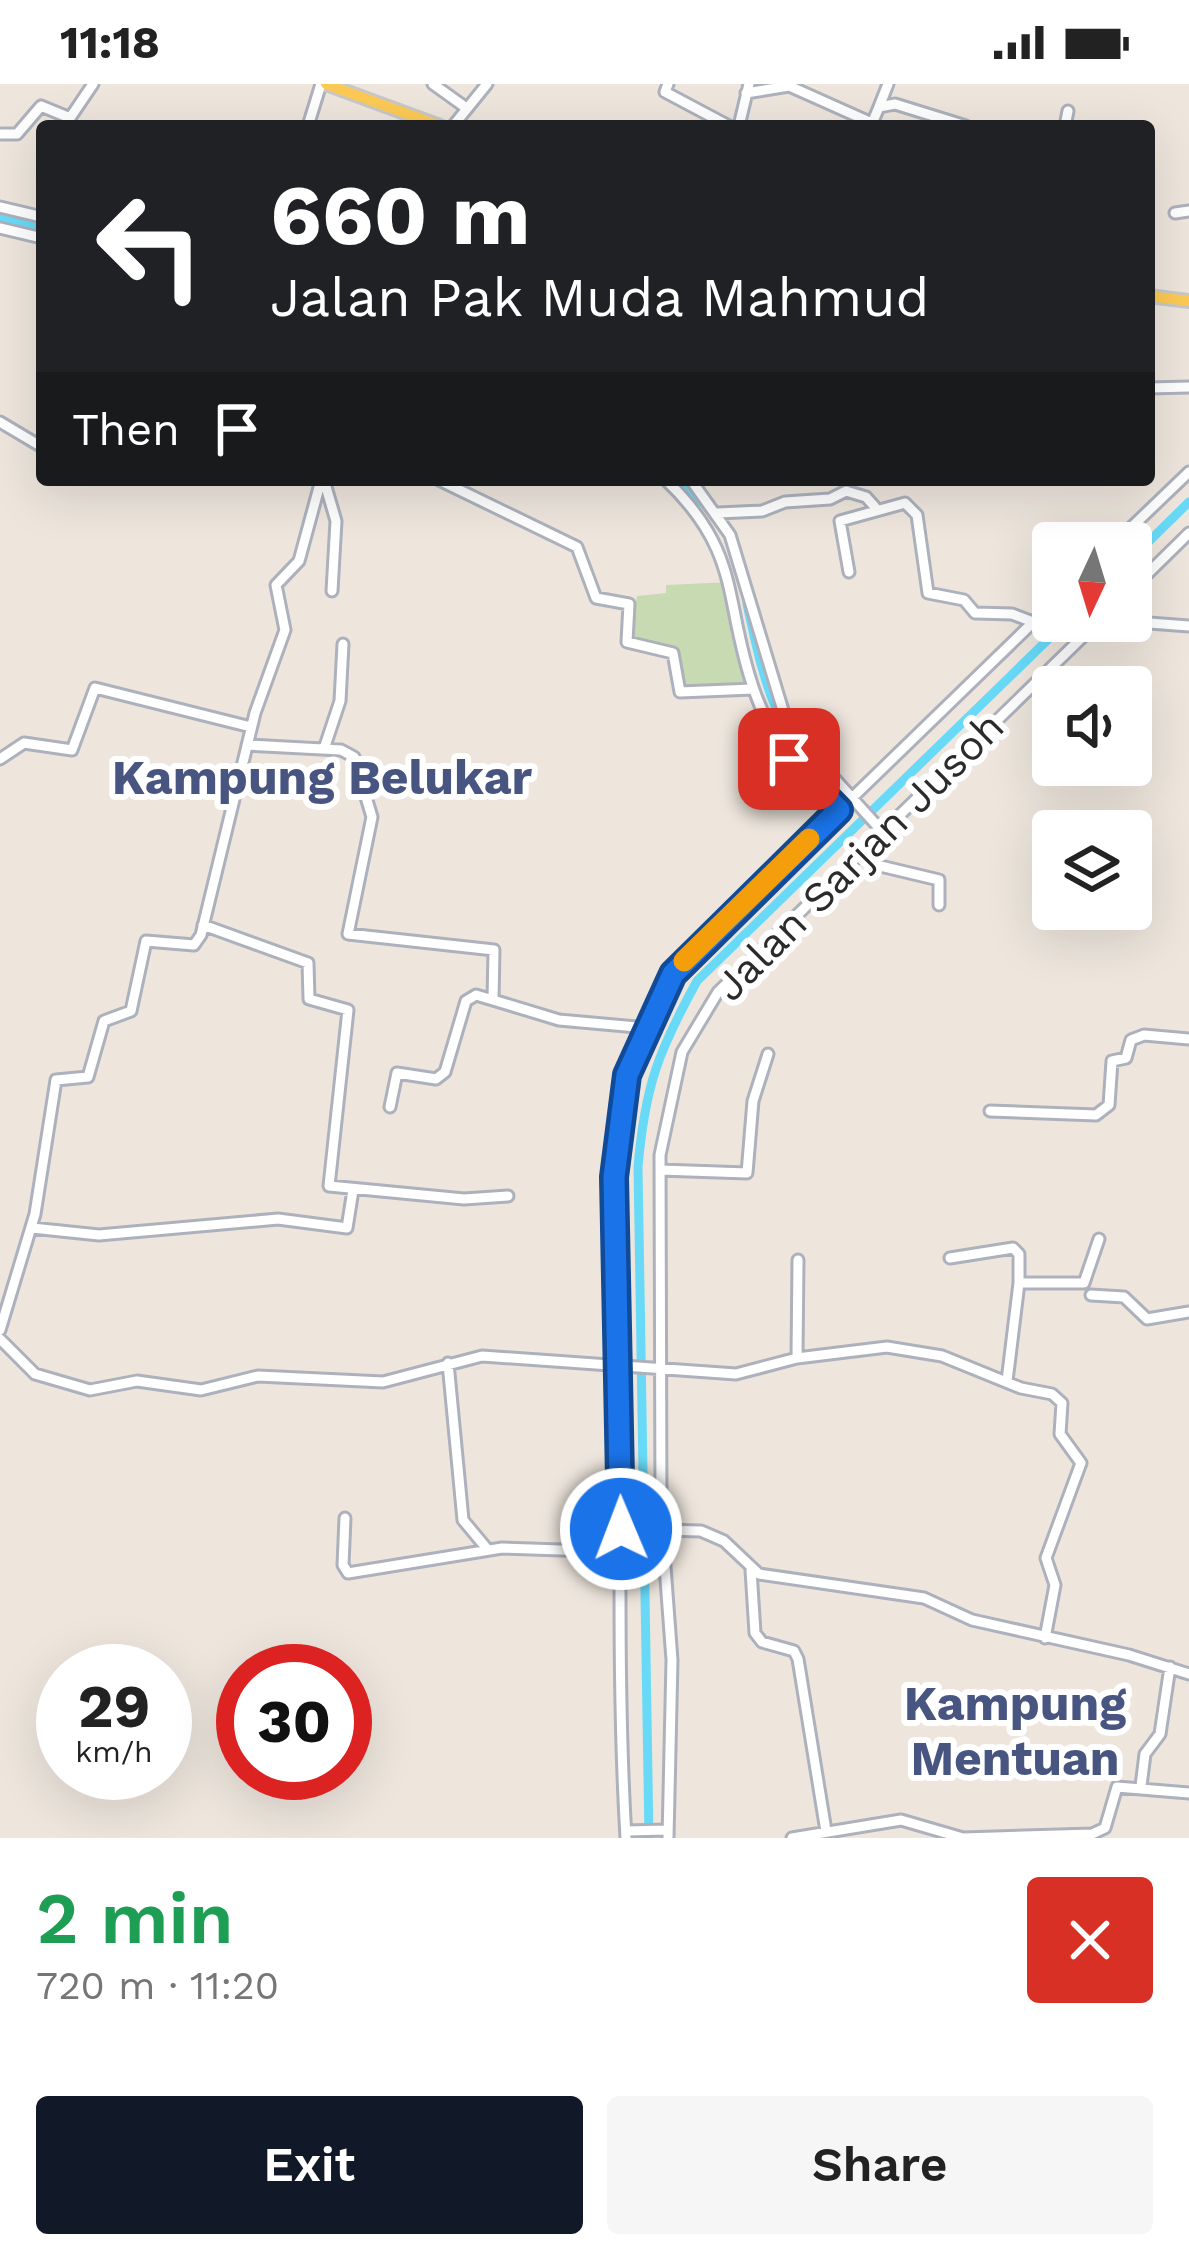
<!DOCTYPE html>
<html lang="en">
<head>
<meta charset="utf-8">
<style>
	body { margin:0; font-family:"Work Sans",sans-serif; background:#f6f6f6; color:#222; height:100vh; display:flex; flex-direction:column; font-size:45px; white-space:nowrap }
	* { box-sizing:border-box; margin:0 }
	p { font-size:39px; color:#767676 }
	.icon { flex:none; width:66px; height:66px; fill:none; stroke:currentColor; stroke-width:2; stroke-linecap:round; stroke-linejoin:round }
	.map { position:relative; height:1754px; overflow:hidden }
	.sheet { display:flex; flex-direction:column; background:#fff; flex:1 }
	.sheet>* { flex:none }
	.banner { position:absolute; left:36px; top:36px; width:1119px; height:366px; border-radius:12px; box-shadow:0 12px 48px #0002; background:#202124; color:#fff; overflow:hidden }
	.needle { width:78px; rotate:184deg }
	.tools { position:absolute; left:1032px; top:438px; display:grid; gap:24px }
	.tools a { display:grid; place-items:center; width:120px; height:120px; border-radius:12px; background:#fff; box-shadow:0 12px 48px #0002; font-size:60px }
	.speed { position:absolute; left:36px; top:1560px; display:flex; gap:24px; font-size:60px; font-weight:700; text-align:center }
	.speed>* { display:grid; place-content:center; width:156px; height:156px; border-radius:50%; background:#fff; box-shadow:0 12px 48px #0002; line-height:1 }
	.speed small { font-size:30px; font-weight:400 }
	.speed .limit { border:18px solid #d22; background:#fff; color:#111 }
	.pin { position:absolute; display:grid; place-items:center; width:102px; height:102px; color:#fff; margin:-51px; border-radius:24px; box-shadow:0 6px 18px #0006 }
	.me { position:absolute; width:132px; margin:-66px; rotate:359deg; stroke-linejoin:round; filter:drop-shadow(0 0 9px #0008) }
	.turn { display:flex; align-items:center; gap:42px; height:252px; padding:0 36px; font-size:54px }
	.turn .icon { width:156px; height:156px; stroke-width:2.5 }
	.turn b { display:block; font-size:84px; line-height:102px }
	.then { display:flex; align-items:center; height:114px; padding:0 36px; background:#0003; gap:24px; font-size:45px }
	.round { display:grid; place-items:center; flex:none; width:126px; height:126px; border-radius:12px; background:#f6f6f6 }
	.overview { display:flex; align-items:center; justify-content:space-between; height:204px; padding:0 36px }
	h1 { font-size:72px; font-weight:600; line-height:90px; color:#1e9e55 }
	.primary-button { display:flex; gap:24px; margin-top:auto; padding:24px 36px }
	.primary-button a { flex:1; height:138px; border-radius:12px; background:#111827; color:#fff; font-size:48px; font-weight:600; line-height:138px; text-align:center }
	.primary-button a+a { background:#f6f6f6; color:#222 }
	.status { display:flex; justify-content:space-between; align-items:center; height:84px; padding:0 60px; background:#fff; direction:ltr }
	.status svg { height:33px; fill:currentColor }
	.map>svg:first-child { display:block }
	.cemetery { fill:#c8dab2 }
	.lines { fill:none; stroke-linecap:round; stroke-linejoin:round }
	.canal { stroke:#68daf8; stroke-width:9 }
	.minor-casing { stroke:#adb1bc; stroke-width:15 }
	.major-casing { stroke:#c8c8c8; stroke-width:16 }
	.minor { stroke:#fff; stroke-width:9 }
	.major { stroke:#fcca54; stroke-width:10 }
	.route-casing { stroke:#114b97; stroke-width:30 }
	.route { stroke:#1a73e8; stroke-width:21 }
	.slow { stroke:#f59e0b; stroke-width:21 }
	.labels { text-anchor:middle; dominant-baseline:central; stroke-width:12; stroke-linejoin:round; paint-order:stroke }
	.street-label { font-size:42px; fill:#2b2b2b; stroke:#fff }
	.quarter-label { font-size:48px; font-weight:bold; fill:#485580; stroke:#fff }
</style>
</head>
<body>
<div class="status"><b>11:18</b><svg viewBox="0 0 49 12"><path d="M0 12V9h3v3zM5 12V6h3v6zM10 12V3h3v9zM15 12V0h3v12zM26 1h20v11H26zM47 4h2v5h-2z"/></svg></div>
<div class="map">
<svg width="1189" height="1754" viewBox="0 0 1189 1754">
	<rect width="100%" height="100%" fill="#eee6dd"/>
	<path class="cemetery" d="M 731,498 L 751,601 L 682,603 L 676,563 L 641,562 L 629,555 L 637,512 L 666,509 L 666,501 Z"/>
	<g class="lines">
		<path class="canal" d="M 0,133 L 42,142
			M 679,396 L 706,422
			M 1131,475 L 1189,418
			M 747,520 C 767,612 775,645 841,715
			M 649,1754 L 638,1083 C 645,1002 658,968 697,897 L 1067,537"/>
		<defs>
			<path id="minor" d="M 433,0 L 465,23
				M 668,0 L 665,8 L 729,42
				M 746,9 L 789,2 L 872,39
				M 879,23 L 888,0
				M 308,42 L 321,0
				M 453,42 L 487,0
				M 739,42 L 749,0
				M 871,42 L 879,23 L 895,20 L 966,42
				M 1065,42 L 1068,27
				M 0,50 L 17,50 L 41,22 L 70,34 L 93,0
				M 0,123 L 42,133
				M 1175,129 L 1189,127
				M 0,144 L 42,154
				M 1149,304 L 1189,303
				M 0,338 L 42,363
				M 324,396 L 336,437 L 332,507
				M 439,396 L 577,463 L 596,514 L 629,520 L 627,558 L 673,569 L 680,608 L 753,605
				M 666,396 C 743,470 723,518 754,606 C 771,656 802,690 839,726
				M 691,396 L 730,451 L 788,643 L 881,746
				M 718,429 L 762,427 L 785,418 L 830,415 L 846,407 L 866,413 L 875,423
				M 1115,459 L 1189,388
				M 849,488 L 840,437 L 905,419 L 917,431 L 928,509 L 964,516 L 975,529 L 1012,530 L 1033,538
				M 1131,506 L 1189,449
				M 1123,537 L 1189,542
				M 247,661 L 341,666 L 354,673 L 372,733 L 348,850 L 494,866 L 493,916 L 476,911 L 466,917 L 445,988 L 436,995 L 397,989 L 390,1023
				M 324,665 L 340,617 L 343,560
				M 0,675 L 24,659 L 72,666 L 95,604 L 251,643
				M 858,769 L 872,780 L 939,796 L 939,821
				M 203,841 L 308,879 L 309,915 L 348,926 L 329,1102 L 464,1115 L 508,1112
				M 493,916 L 559,936 L 648,944
				M 990,1027 L 1096,1031 L 1109,1021 L 1112,977 L 1126,974 L 1131,956 L 1144,951 L 1189,955
				M 660,1086 L 747,1089 L 753,1017 L 768,970
				M 32,1144 L 99,1151 L 278,1135 L 347,1144 L 353,1106
				M 950,1174 L 1013,1164 L 1019,1170 L 1019,1199
				M 1091,1211 L 1124,1213 L 1147,1235 L 1189,1228
				M 0,1246 L 35,1130 L 56,996 L 88,993 L 104,937 L 131,927 L 146,857 L 194,861 L 201,851 L 255,629 L 285,546 L 276,501 L 299,477 L 321,396
				M 0,1255 L 35,1290 L 90,1306 L 137,1297 L 201,1306 L 258,1292 L 383,1298 L 482,1272 L 736,1290 L 797,1274 L 887,1263 L 942,1272 L 1021,1304 L 1052,1310 L 1062,1319 L 1060,1350 L 1081,1379 L 1046,1474 L 1055,1501 L 1045,1554
				M 797,1274 L 798,1176
				M 448,1279 L 463,1436 L 488,1466
				M 1007,1297 L 1019,1199 L 1084,1199 L 1099,1155
				M 345,1434 L 343,1481 L 348,1489 L 502,1464 L 621,1468
				M 621,1445 L 701,1447 L 724,1457 L 759,1490 L 924,1514 L 972,1536 L 1129,1571 L 1189,1590
				M 751,1486 L 755,1549 L 762,1558 L 794,1567 L 798,1575 L 826,1747
				M 1141,1702 L 1145,1670 L 1160,1650 L 1170,1583
				M 626,1747 L 667,1746
				M 626,1754 C 617,1602 621,1450 620,1298 C 619,1201 605,1102 624,1006 C 632,963 657,909 686,875 L 1053,519
				M 668,1754 L 672,1576 L 661,1429 L 660,1071 L 682,968 L 718,908 L 1099,537
				M 792,1754 L 901,1736 L 963,1754 L 1092,1750 L 1105,1744 L 1117,1703 L 1189,1709"/>
			<path id="major" d="M 326,0 L 440,42
				M 1149,212 L 1189,217"/>
		</defs>
		<use href="#minor" class="minor-casing"/>
		<use href="#major" class="major-casing"/>
		<use href="#minor" class="minor"/>
		<use href="#major" class="major"/>
	</g>
	<g class="lines">
		<defs>
			<path id="route" d="M 621,1445 L 614,1093 L 627,991 L 673,890 L 839,726 L 789,675"/>
		</defs>
		<use href="#route" class="route-casing"/>
		<use href="#route" class="route"/>
		<path class="slow" d="M 684,877 L 809,755"/>
	</g>
	<g class="labels">
		<g class="street-label">
			<text transform="translate(859 772) rotate(-45)">Jalan Sarjan Jusoh</text>
		</g>
		<g class="quarter-label">
			<text x="322" y="693">Kampung Belukar</text>
			<text x="1015" y="1619">Kampung<tspan x="1015" dy="55">Mentuan</tspan></text>
		</g>
	</g>
</svg>
<div class="tools">
<a><svg class="needle" viewBox="-14 -14 28 28"><path d="M0-13l5 13h-10z" fill="#e53935"/><path d="M0 13l5-13h-10z" fill="#767676"/></svg></a>
<a><svg class="icon" aria-label="sound" viewBox="0 0 24 24"><path d="M4 9h4l5-4v14l-5-4H4zM17 9q2 3 0 6"/></svg></a>
<a><svg class="icon" aria-label="layers" viewBox="0 0 24 24"><path d="M12 4l9 5-9 5-9-5zM3 14l9 5 9-5"/></svg></a>
</div>
<div class="speed"><div>29<small>km/h</small></div><div class="limit">30</div></div>
<div class="pin" style="left:789px;top:675px;background:#d93025"><svg class="icon" aria-label="arrive" viewBox="0 0 24 24"><path d="M6 21V4h12l-3 4 3 4H6"/></svg></div>
<svg class="me" style="left:621px;top:1445px" viewBox="-20 -20 40 40"><circle r="17" fill="#1a73e8" stroke="#fff" stroke-width="3"/><path d="M0-11L8 9 0 5-8 9z" fill="#fff"/></svg>
<div class="banner">
<div class="turn"><svg class="icon" aria-label="left" viewBox="0 0 24 24"><path d="M17 20v-9H6M10 6l-5 5 5 5"/></svg><div><b>660 m</b>Jalan Pak Muda Mahmud</div></div>
<div class="then">Then<svg class="icon" aria-label="arrive" viewBox="0 0 24 24"><path d="M6 21V4h12l-3 4 3 4H6"/></svg></div>
</div>
</div>
<section class="sheet">
<div class="overview"><div><h1>2 min</h1><p>720 m · 11:20</p></div><a class="round" style="background:#d93025;color:#fff"><svg class="icon" aria-label="close" viewBox="0 0 24 24"><path d="M6 6l12 12M18 6L6 18"/></svg></a></div>
<div class="primary-button"><a>Exit</a><a>Share</a></div>
</section>
</body>
</html>
